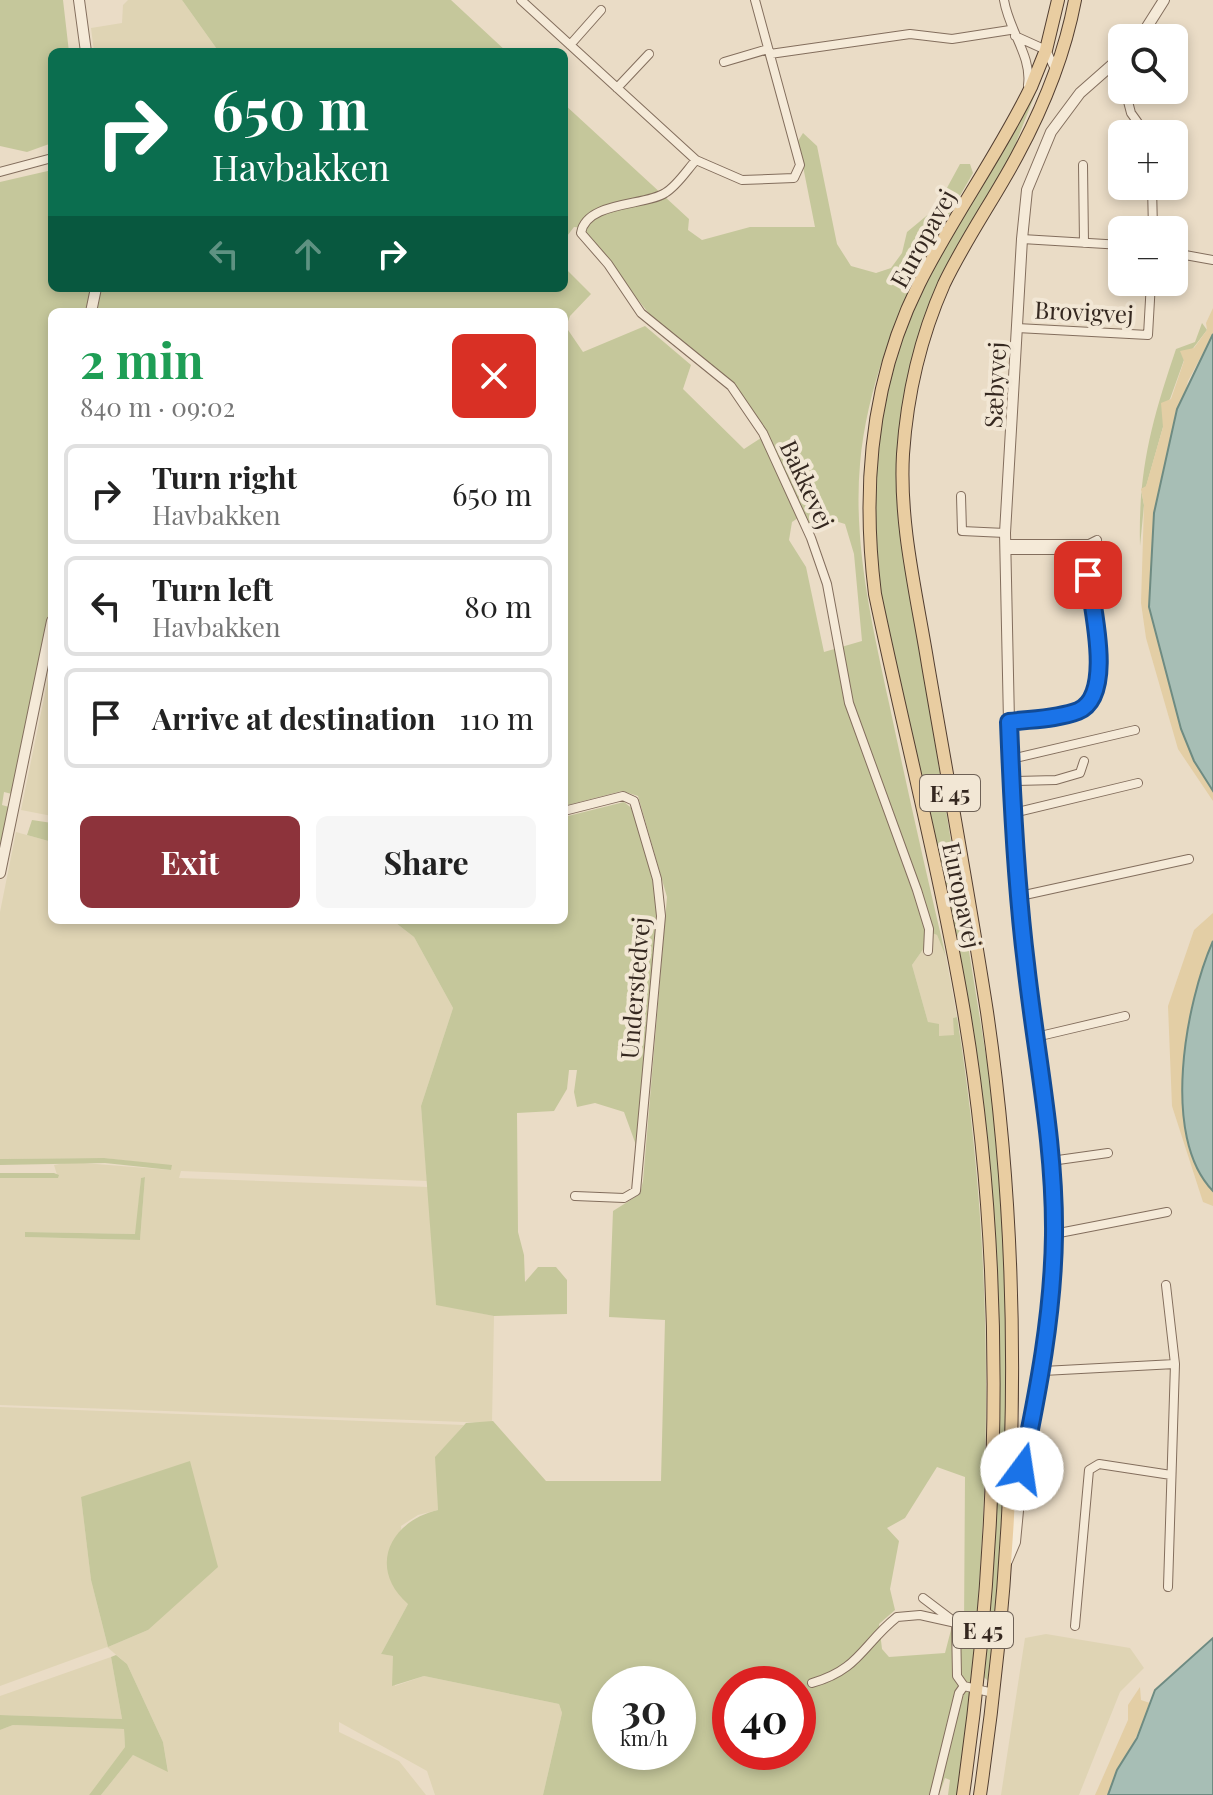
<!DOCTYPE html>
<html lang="en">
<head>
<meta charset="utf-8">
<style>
	body { margin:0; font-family:"Playfair Display",serif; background:#f6f6f6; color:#222; height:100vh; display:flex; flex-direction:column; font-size:30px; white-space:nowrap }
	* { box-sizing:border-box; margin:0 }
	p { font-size:26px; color:#767676 }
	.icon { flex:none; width:44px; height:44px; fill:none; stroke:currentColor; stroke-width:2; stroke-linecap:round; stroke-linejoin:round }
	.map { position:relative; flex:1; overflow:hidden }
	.side { position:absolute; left:48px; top:308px; width:520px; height:616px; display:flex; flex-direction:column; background:#fff; border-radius:12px; box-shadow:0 4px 12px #0003 }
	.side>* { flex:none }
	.top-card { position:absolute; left:48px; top:48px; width:520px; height:244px; border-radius:12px; box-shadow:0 4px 12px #0003; background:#0b6e4f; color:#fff; overflow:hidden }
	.buttons { position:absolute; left:1108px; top:24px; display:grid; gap:16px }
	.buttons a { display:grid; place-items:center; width:80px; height:80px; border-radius:12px; background:#fff; box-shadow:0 4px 12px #0003; font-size:40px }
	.speed { position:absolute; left:592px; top:1666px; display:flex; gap:16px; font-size:40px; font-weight:700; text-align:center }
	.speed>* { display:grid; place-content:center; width:104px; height:104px; border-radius:50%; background:#fff; box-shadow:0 4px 12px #0003; line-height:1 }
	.speed small { font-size:20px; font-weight:400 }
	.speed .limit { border:12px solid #d22; background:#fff; color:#111 }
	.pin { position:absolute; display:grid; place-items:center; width:68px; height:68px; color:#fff; margin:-34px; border-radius:16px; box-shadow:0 4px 12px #0006 }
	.me { position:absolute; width:88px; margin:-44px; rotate:14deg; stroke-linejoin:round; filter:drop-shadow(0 0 6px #0008) }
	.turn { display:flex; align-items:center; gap:28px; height:168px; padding:0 32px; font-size:36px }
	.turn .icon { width:104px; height:104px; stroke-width:2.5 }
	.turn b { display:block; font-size:56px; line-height:68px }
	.lanes { display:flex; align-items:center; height:76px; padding:0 32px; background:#0003; justify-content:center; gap:40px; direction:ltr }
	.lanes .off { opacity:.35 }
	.round { display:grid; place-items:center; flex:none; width:84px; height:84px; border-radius:12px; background:#f6f6f6 }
	.summary { display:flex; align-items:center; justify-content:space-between; height:136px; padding:0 32px }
	h1 { font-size:48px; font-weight:700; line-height:60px; color:#1e9e55 }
	.action { display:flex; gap:16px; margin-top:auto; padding:16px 32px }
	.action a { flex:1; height:92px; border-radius:12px; background:#8d333b; color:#fff; font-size:32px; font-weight:700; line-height:92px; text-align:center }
	.action a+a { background:#f6f6f6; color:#222 }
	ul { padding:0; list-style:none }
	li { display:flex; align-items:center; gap:24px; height:100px; margin:0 16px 12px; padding:0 16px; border:4px solid #e0e0e0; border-radius:12px }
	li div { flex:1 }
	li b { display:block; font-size:30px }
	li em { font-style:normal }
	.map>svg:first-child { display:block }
	.farmland { fill:#dfd4b4; fill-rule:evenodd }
	.green { fill:#c5c79b; fill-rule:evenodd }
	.sand { fill:#e3cea5 }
	.water { fill:#a7beb5; stroke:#6e8b82; stroke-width:2 }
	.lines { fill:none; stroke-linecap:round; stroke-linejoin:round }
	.minor-casing { stroke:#836e5d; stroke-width:10 }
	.tertiary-casing { stroke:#836e5d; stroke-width:12 }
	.primary-casing { stroke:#523e31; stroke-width:14 }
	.minor { stroke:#f5ead8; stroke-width:8 }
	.tertiary { stroke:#f5ead8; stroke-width:10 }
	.primary { stroke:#e9cda1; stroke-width:12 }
	.route-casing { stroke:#114b97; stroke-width:20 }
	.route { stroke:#1a73e8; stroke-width:14 }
	.labels { text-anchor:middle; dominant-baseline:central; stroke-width:8; stroke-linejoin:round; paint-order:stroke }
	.shield { fill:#f2e7d5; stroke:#6e6156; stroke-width:2 }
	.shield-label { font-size:22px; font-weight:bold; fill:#352820 }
	.street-label { font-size:24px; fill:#352820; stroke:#f2e7d5 }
</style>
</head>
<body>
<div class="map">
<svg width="1213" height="1795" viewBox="0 0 1213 1795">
	<rect width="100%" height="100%" fill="#eadcc6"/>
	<path class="farmland" d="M 128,0 L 182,0 L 219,52 L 94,52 L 91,28 L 122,23 L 123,5 Z
		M 52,659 L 52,816 L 21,810 Z
		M 16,832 L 52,842 L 52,920 L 392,920 L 414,937 L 453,1008 L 421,1106 L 427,1181 L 181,1171 L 179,1178 L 428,1187 L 436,1304 L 494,1316 L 492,1423 L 0,1405 L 0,1178 L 58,1178 L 54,1165 L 71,1162 L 171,1170 L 171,1166 L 104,1158 L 0,1159 L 0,912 ZM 145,1177 L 140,1240 L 25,1237 L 26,1232 L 136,1234 L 141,1178 Z
		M 925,929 L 937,935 L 946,957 L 957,1017 L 953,1018 L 955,1035 L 939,1037 L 928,1022 L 912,965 L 924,948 Z
		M 0,1407 L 464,1425 L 436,1457 L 438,1510 L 418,1515 L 401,1526 L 408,1604 L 381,1654 L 393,1656 L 395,1686 L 424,1676 L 559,1704 L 562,1713 L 543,1795 L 435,1795 L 427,1771 L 339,1722 L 339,1732 L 399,1761 L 426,1795 L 101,1795 L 133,1755 L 168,1771 L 163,1742 L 127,1664 L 107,1647 L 0,1686 ZM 81,1497 L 151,1624 L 148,1630 L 108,1647 L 91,1580 Z
		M 1046,1634 L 1130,1648 L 1144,1668 L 1120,1692 L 1079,1795 L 1001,1795 L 1025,1638 Z
		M 111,1657 L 122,1719 L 0,1715 L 0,1696 Z
		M 13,1725 L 124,1729 L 125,1747 L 89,1795 L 0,1795 L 0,1730 Z"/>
	<path class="green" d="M 0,0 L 63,0 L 69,52 L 52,52 L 52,143 L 27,152 L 0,146 Z
		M 182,0 L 451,0 L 507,52 L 219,52 Z
		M 1045,69 L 1012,153 L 951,260 L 909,371 L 904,553 L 995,1111 L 1007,1249 L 1008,1455 L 998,1458 L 997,1278 L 984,1119 L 878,586 C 872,476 876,383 926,282 C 963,208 1013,147 1045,69 Z
		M 564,104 L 689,219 L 688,230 L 702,240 L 750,227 L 815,227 L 798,141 L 803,133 L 817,146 L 837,244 L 851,266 L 876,273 L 891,268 L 902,253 L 907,232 L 936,208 L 960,164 L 970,164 L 973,173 C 921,264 870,356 860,464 C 853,544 872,624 889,703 C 907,788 926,872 946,957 L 937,935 L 925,930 L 924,948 L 912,965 L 928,1022 L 939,1024 L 939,1036 L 954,1035 L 953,1018 L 957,1017 C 999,1276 992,1535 958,1795 L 948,1795 L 950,1780 L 945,1778 L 939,1795 L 543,1795 L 562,1713 L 559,1704 L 424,1676 L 392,1686 L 393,1656 L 381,1654 L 408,1604 C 367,1568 390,1521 438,1510 L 435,1457 L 466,1423 L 493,1421 L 546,1481 L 661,1481 L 665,1320 L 609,1317 L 613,1211 L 640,1194 L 643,1181 L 667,897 L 638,796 L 622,791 L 564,806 L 564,312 L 96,312 L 101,288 L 564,288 L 564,267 L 591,294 L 570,316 L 566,327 L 583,352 L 645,326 L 691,365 L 683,389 L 744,449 L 767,434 L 733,382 L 662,330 L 585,233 L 585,228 L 574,227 L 564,240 ZM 798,518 L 811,527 L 832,520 L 845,524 L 854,554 L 862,641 L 824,652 L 806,567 L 789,540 L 792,522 ZM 937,1467 L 965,1477 L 964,1627 L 952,1626 L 945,1653 L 889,1657 L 882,1649 L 879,1624 L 895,1610 L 890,1589 L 899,1541 L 887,1528 L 905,1518 ZM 610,1684 L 678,1684 L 678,1752 L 610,1752 ZM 730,1684 L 798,1684 L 798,1752 L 730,1752 Z
		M 52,170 L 52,288 L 93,288 L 87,312 L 52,312 L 52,604 L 12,794 L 4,792 L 2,805 L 9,807 L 0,849 L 0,182 Z
		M 1202,323 L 1207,330 L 1184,360 L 1170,399 L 1164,405 L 1163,427 L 1146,487 L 1141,489 L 1144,505 L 1140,546 C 1138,470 1152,420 1176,349 L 1195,342 Z
		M 624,802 L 634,810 L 654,886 L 657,916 L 636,1145 L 624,1112 L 595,1103 L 577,1107 L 574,1092 L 577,1070 L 569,1070 L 567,1089 L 554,1111 L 517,1113 L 518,1232 L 524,1255 L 525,1282 L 538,1267 L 556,1267 L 567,1280 L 567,1314 L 494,1316 L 436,1305 L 421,1106 L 453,1008 L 414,937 L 392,920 L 564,920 L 564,817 Z
		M 32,820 L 52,823 L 52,842 L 27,835 Z
		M 104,1158 L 172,1165 L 171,1170 L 105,1163 L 0,1165 L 0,1159 Z
		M 0,1173 L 54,1173 L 59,1175 L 58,1178 L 0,1178 Z
		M 145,1177 L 140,1240 L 25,1237 L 25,1232 L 135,1234 L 141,1178 Z
		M 190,1461 L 218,1567 L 148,1630 L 108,1647 L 91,1580 L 81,1497 Z
		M 1008,1465 L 992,1677 L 988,1681 L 983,1676 L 998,1468 Z
		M 116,1655 L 127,1664 L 163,1742 L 168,1772 L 133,1755 L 101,1795 L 89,1795 L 125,1747 L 124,1729 L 13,1725 L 0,1730 L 0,1715 L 122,1719 L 111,1657 Z"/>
	<path class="sand" d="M 1213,308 L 1213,334 L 1188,381 L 1154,513 L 1149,607 L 1181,729 L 1194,761 L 1213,791 L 1213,801 L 1178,749 L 1146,638 L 1141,603 L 1144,505 L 1141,489 L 1146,486 L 1163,427 L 1161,403 L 1171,399 L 1184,361 L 1180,351 L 1194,348 L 1207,330 L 1206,323 Z
		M 1213,913 L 1213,941 L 1191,1008 L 1184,1085 L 1186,1133 L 1197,1165 L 1213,1191 L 1213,1206 L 1203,1202 L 1172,1106 L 1168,1006 L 1194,930 Z
		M 1140,1687 L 1141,1700 L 1150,1703 C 1140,1736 1120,1763 1108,1795 L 1095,1795 L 1128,1720 L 1128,1705 Z"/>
	<path class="water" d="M 1213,334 L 1213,791 L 1194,761 L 1181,729 L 1149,607 L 1154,513 L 1177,409 Z
		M 1213,941 L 1213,1191 C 1160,1137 1186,1002 1213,941 Z
		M 1213,1638 L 1213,1795 L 1108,1795 L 1117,1770 L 1137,1738 L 1155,1690 Z"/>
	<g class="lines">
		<defs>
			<path id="minor" d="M 521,0 L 696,160 L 742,180 L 794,178 L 800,165 L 755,0
				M 1004,0 C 1009,31 1032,56 1028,85
				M 1015,36 L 1046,50 L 1055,69
				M 570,45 L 601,10
				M 770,54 L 910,34 L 952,39 L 1010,30
				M 724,62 L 768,49
				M 1113,87 L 1120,83 L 1122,86
				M 617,88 L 649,54
				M 1125,90 L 1131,113 L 1146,134
				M 696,160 C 687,170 677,186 665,193 C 646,206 586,201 581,233 L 608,264 L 641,313 L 731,386 L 763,433 L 811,538 L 827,584 L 849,703 L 917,890 L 929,929 L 928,951
				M 1083,165 L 1084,243
				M 0,172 L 52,158
				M 1152,186 L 1153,230
				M 1022,239 L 1122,245
				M 1174,253 L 1213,260
				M 1017,328 L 1148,335 L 1151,282
				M 961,496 L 962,531 L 1005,533
				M 1005,544 L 1089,544 L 1097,540
				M 1005,550 L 1085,550 L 1100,676 C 1095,721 1044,717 1009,722
				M 1011,759 L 1135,730
				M 1012,781 L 1056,780 L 1080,773 L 1084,761
				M 564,811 L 623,796 L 634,801 L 657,879 L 661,916 L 636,1191 L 624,1198 L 575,1196
				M 1013,813 L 1138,783
				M 1020,896 L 1189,859
				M 1036,1037 L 1125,1016
				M 1051,1161 L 1108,1153
				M 1054,1234 L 1167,1212
				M 1166,1285 L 1175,1364 L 1168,1587
				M 1043,1371 L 1175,1364
				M 923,1598 L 956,1623 L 957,1676 L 964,1686
				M 1075,1626 L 1089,1470 L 1099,1464 L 1171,1475
				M 812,1683 C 859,1670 863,1644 897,1617 L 920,1615 L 956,1623
				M 934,1795 L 959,1693 L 964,1686 L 993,1693"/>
			<path id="tertiary" d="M 79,0 L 86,52
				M 1140,38 L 1164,0
				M 91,312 L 96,288
				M 0,873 L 52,621
				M 993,1464 L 1018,1455 L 1025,1443
				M 1007,1561 L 1015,1542 L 1022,1469 L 1043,1371 L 1054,1234 L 1048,1107 L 1025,961 L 1009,722 L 1005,533 L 1022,239 L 1027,190 L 1051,132 L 1080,93 L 1122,56"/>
			<path id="primary" d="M 963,1795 C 1000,1536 1007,1270 964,1012 C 940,871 904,733 875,594 C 862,489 871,380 919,284 C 953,216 998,155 1031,87 L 1046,50 L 1058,0
				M 980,1795 C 1018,1534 1025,1273 987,1012 C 969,896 948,781 928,665 C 917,596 899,525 903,454 C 907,396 920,338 944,284 C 965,240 994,199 1017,156 C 1043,108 1065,53 1075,0"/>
		</defs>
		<use href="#minor" class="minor-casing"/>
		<use href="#tertiary" class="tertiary-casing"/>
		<use href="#primary" class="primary-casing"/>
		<use href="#minor" class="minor"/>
		<use href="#tertiary" class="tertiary"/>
		<use href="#primary" class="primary"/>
	</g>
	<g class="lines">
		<defs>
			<path id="route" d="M 1022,1469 C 1038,1391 1053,1315 1054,1235 C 1055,1143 1036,1055 1026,964 C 1016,884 1012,802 1009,722 C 1031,719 1057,719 1078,711 C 1115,696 1092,607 1088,575"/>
		</defs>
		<use href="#route" class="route-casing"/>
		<use href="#route" class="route"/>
	</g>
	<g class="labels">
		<g class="shield">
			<rect x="920" y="775" width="60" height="36" rx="6"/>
			<rect x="953" y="1612" width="60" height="36" rx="6"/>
		</g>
		<g class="shield-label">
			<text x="950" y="793">E 45</text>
			<text x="983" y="1630">E 45</text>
		</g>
		<g class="street-label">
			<text transform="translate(922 238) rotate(-61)">Europavej</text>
			<text transform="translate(1084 311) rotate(3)">Brovigvej</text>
			<text transform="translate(994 385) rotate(-87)">Sæbyvej</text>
			<text transform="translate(808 484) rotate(65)">Bakkevej</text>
			<text transform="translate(963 895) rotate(78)">Europavej</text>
			<text transform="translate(634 988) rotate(-85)">Understedvej</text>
		</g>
	</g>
</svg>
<div class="buttons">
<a><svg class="icon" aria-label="search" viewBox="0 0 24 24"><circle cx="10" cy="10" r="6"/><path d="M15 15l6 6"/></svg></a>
<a>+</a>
<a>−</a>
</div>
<div class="speed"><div>30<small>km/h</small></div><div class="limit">40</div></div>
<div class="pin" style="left:1088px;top:575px;background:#d93025"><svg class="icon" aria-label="arrive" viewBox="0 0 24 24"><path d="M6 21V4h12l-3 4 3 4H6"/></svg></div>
<svg class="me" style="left:1022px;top:1469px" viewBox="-20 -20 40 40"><circle r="19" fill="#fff"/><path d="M0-13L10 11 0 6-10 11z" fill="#1a73e8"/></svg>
<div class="top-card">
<div class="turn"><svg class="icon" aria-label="right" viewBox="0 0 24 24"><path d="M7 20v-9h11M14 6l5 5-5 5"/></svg><div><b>650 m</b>Havbakken</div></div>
<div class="lanes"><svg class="icon off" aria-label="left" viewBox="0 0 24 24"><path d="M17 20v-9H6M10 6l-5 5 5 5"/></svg><svg class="icon off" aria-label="ahead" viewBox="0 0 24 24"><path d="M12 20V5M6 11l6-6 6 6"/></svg><svg class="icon" aria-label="right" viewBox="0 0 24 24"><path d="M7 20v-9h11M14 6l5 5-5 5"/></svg></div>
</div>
<section class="side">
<div class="summary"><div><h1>2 min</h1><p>840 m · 09:02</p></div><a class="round" style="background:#d93025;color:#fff"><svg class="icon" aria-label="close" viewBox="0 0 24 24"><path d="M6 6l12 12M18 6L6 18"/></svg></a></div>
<ul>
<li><svg class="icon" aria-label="right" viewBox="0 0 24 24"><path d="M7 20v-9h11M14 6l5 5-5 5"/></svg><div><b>Turn right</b><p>Havbakken</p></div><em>650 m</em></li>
<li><svg class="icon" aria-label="left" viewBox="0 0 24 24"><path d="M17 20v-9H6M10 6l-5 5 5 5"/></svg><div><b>Turn left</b><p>Havbakken</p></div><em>80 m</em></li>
<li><svg class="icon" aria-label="arrive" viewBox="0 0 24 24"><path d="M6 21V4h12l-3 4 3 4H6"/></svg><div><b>Arrive at destination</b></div><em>110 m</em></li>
</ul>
<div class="action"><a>Exit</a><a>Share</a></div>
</section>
</div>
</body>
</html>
